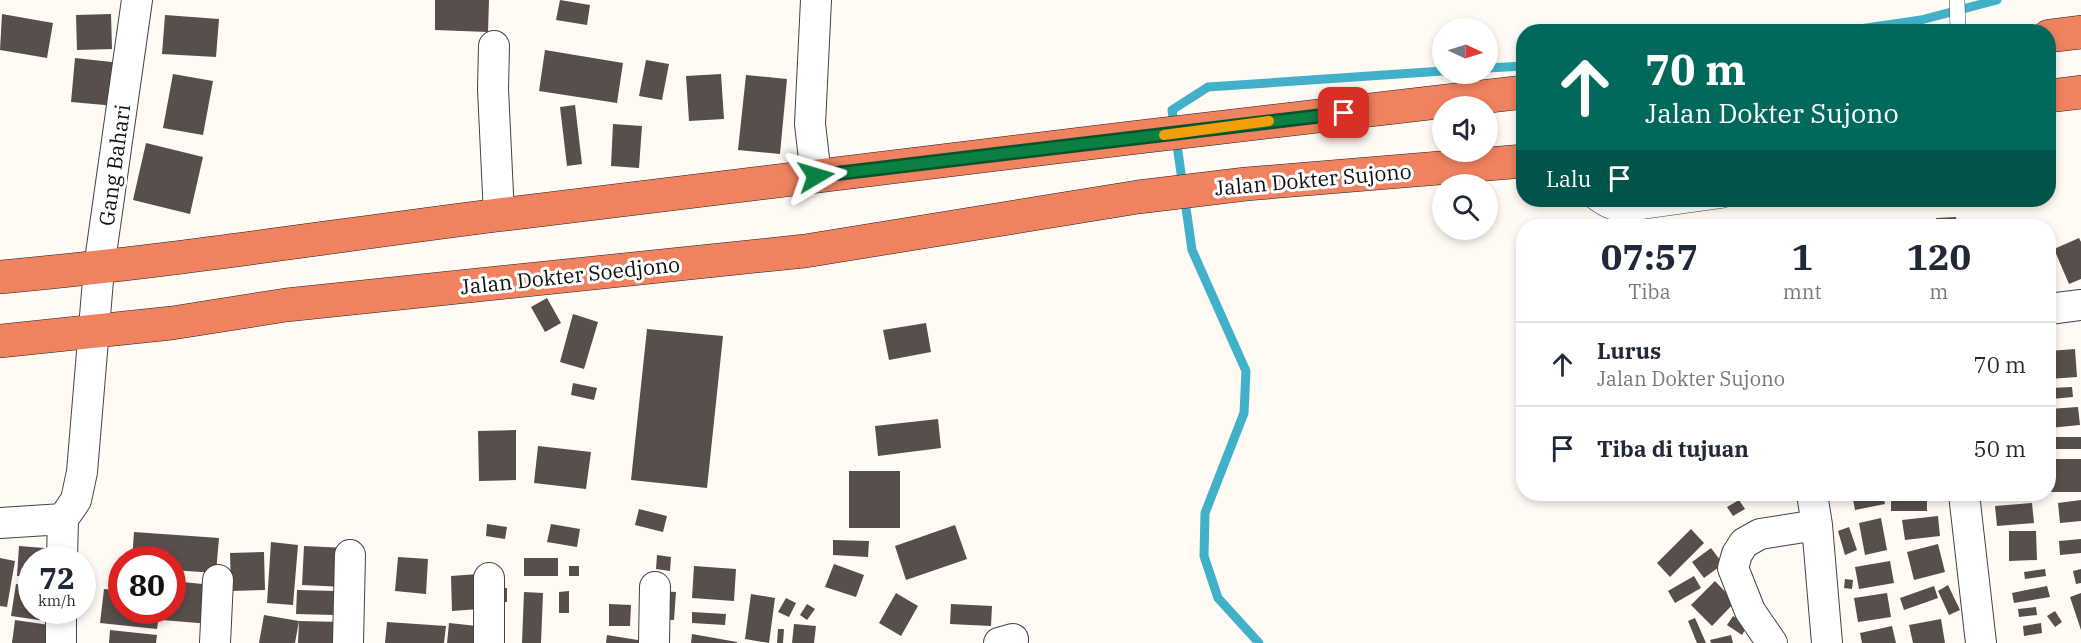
<!DOCTYPE html>
<html lang="id">
<head>
<meta charset="utf-8">
<style>
	body { margin:0; font-family:"IBM Plex Serif",serif; background:#f6f6f7; color:#1f2937; height:100vh; display:flex; flex-direction:column; font-size:22px; white-space:nowrap }
	* { box-sizing:border-box; margin:0 }
	p { font-size:20px; color:#747a83 }
	.icon { flex:none; width:33px; height:33px; fill:none; stroke:currentColor; stroke-width:2; stroke-linecap:round; stroke-linejoin:round }
	.map { position:relative; flex:1; overflow:hidden }
	.details { position:absolute; left:1516px; top:219px; width:540px; height:282px; display:flex; flex-direction:column; background:#fff; border-radius:24px; box-shadow:0 3px 9px #0003 }
	.details>* { flex:none }
	.guide { position:absolute; left:1516px; top:24px; width:540px; height:183px; border-radius:24px; box-shadow:0 3px 9px #0003; background:#00695c; color:#fff; overflow:hidden }
	.needle { width:39px; rotate:94deg }
	.buttons { position:absolute; left:1432px; top:18px; display:grid; gap:12px }
	.buttons a { display:grid; place-items:center; width:66px; height:66px; border-radius:50%; background:#fff; box-shadow:0 3px 9px #0003; font-size:30px }
	.speed { position:absolute; left:18px; top:546px; display:flex; gap:12px; font-size:30px; font-weight:700; text-align:center }
	.speed>* { display:grid; place-content:center; width:78px; height:78px; border-radius:50%; background:#fff; box-shadow:0 3px 9px #0003; line-height:1 }
	.speed small { font-size:15px; font-weight:400 }
	.speed .limit { border:9px solid #d22; background:#fff; color:#111 }
	.pin { position:absolute; display:grid; place-items:center; width:51px; height:51px; color:#fff; margin:-26px; border-radius:12px; box-shadow:0 3px 9px #0006 }
	.me { position:absolute; width:66px; margin:-33px; rotate:83deg; stroke-linejoin:round; filter:drop-shadow(0 0 4px #0008) }
	.turn { display:flex; align-items:center; gap:21px; height:126px; padding:0 30px; font-size:27px }
	.turn .icon { width:78px; height:78px; stroke-width:2.5 }
	.turn b { display:block; font-size:42px; line-height:51px }
	.then { display:flex; align-items:center; height:57px; padding:0 30px; background:#0003; gap:12px; font-size:22px }
	.eta { display:flex; justify-content:space-evenly; align-items:center; height:102px; text-align:center }
	.eta b { font-size:36px; font-weight:700; line-height:42px }
	ul { padding:0; list-style:none }
	li { display:flex; align-items:center; gap:18px; height:84px; padding:0 30px; border-top:2px solid #e0e1e3 }
	li div { flex:1 }
	li b { display:block; font-size:22px }
	li em { font-style:normal }
	.map>svg:first-child { display:block }
	.lines { fill:none; stroke-linecap:round; stroke-linejoin:round }
	.stream { stroke:#41b1ca; stroke-width:9 }
	.building { fill:#584e4c }
	.lane-casing { stroke:#434343; stroke-width:16 }
	.street-casing { stroke:#434343; stroke-width:32 }
	.highway-casing { stroke:#212121; stroke-width:34 }
	.lane { stroke:#fff; stroke-width:15 }
	.street { stroke:#fff; stroke-width:30 }
	.highway { stroke:#f0825f; stroke-width:33 }
	.route-casing { stroke:#07532c; stroke-width:15 }
	.route { stroke:#0b8043; stroke-width:10 }
	.slow { stroke:#f59e0b; stroke-width:10 }
	.labels { text-anchor:middle; dominant-baseline:central; stroke-width:6; stroke-linejoin:round; paint-order:stroke }
	.street-label { font-size:21px; fill:#101010; stroke:#fff }
</style>
</head>
<body>
<div class="map">
<svg width="2081" height="643" viewBox="0 0 2081 643">
	<rect width="100%" height="100%" fill="#fffaf3"/>
	<g class="lines">
		<path class="stream" d="M 1839,32 L 1921,20 L 1997,0
			M 1488,68 L 1524,66
			M 1259,643 L 1218,598 L 1204,556 L 1205,513 L 1244,413 L 1246,371 L 1192,250 L 1172,110 L 1208,87 L 1443,71"/>
	</g>
	<path class="building" d="M 435,0 L 489,0 L 488,32 L 435,30 Z
		M 560,0 L 590,5 L 587,25 L 556,20 Z
		M 2,14 L 53,23 L 47,58 L 0,50 Z
		M 111,14 L 112,49 L 77,50 L 76,15 Z
		M 165,15 L 219,19 L 216,57 L 162,54 Z
		M 545,50 L 623,63 L 617,103 L 539,91 Z
		M 75,58 L 121,63 L 116,106 L 71,102 Z
		M 646,60 L 669,64 L 662,100 L 639,96 Z
		M 173,74 L 213,81 L 203,135 L 163,128 Z
		M 721,74 L 724,119 L 689,121 L 686,76 Z
		M 746,75 L 787,79 L 780,154 L 738,150 Z
		M 575,105 L 582,164 L 567,166 L 560,107 Z
		M 613,124 L 642,126 L 639,168 L 611,166 Z
		M 146,143 L 203,157 L 190,214 L 133,200 Z
		M 1956,217 L 1957,226 L 1937,226 L 1936,218 Z
		M 2079,238 L 2081,242 L 2081,279 L 2069,284 L 2054,249 Z
		M 2049,258 L 2055,281 L 2049,282 Z
		M 547,298 L 561,323 L 545,332 L 531,307 Z
		M 573,314 L 598,322 L 584,369 L 560,362 Z
		M 926,323 L 931,352 L 889,360 L 883,330 Z
		M 647,329 L 723,336 L 707,488 L 631,480 Z
		M 2075,349 L 2077,377 L 2049,379 L 2049,351 Z
		M 573,383 L 597,388 L 594,400 L 571,395 Z
		M 2072,387 L 2073,397 L 2051,399 L 2050,388 Z
		M 2078,407 L 2080,425 L 2049,428 L 2049,409 Z
		M 938,419 L 941,448 L 878,456 L 875,426 Z
		M 516,430 L 516,480 L 479,481 L 478,431 Z
		M 2050,437 L 2081,437 L 2081,449 L 2050,449 Z
		M 538,446 L 591,452 L 586,489 L 534,483 Z
		M 2050,459 L 2081,459 L 2081,492 L 2050,492 Z
		M 849,471 L 900,471 L 900,528 L 849,528 Z
		M 1852,494 L 1883,494 L 1885,504 L 1855,510 Z
		M 1891,494 L 1927,494 L 1927,511 L 1891,511 Z
		M 1931,494 L 1946,494 L 1947,499 L 1932,501 Z
		M 1739,500 L 1745,509 L 1733,516 L 1727,507 Z
		M 2081,500 L 2081,521 L 2060,523 L 2058,503 Z
		M 2032,503 L 2034,523 L 1997,526 L 1995,506 Z
		M 639,509 L 667,516 L 663,532 L 635,525 Z
		M 1938,516 L 1940,536 L 1905,540 L 1902,520 Z
		M 1881,518 L 1887,550 L 1865,555 L 1859,523 Z
		M 487,524 L 507,527 L 505,539 L 486,536 Z
		M 551,524 L 580,529 L 577,547 L 547,542 Z
		M 955,525 L 967,559 L 906,580 L 895,546 Z
		M 1849,527 L 1857,550 L 1845,555 L 1838,531 Z
		M 1691,529 L 1704,543 L 1670,577 L 1657,563 Z
		M 2009,531 L 2036,531 L 2037,560 L 2009,561 Z
		M 134,532 L 219,538 L 216,573 L 172,570 L 172,560 L 132,560 Z
		M 2081,539 L 2081,553 L 2060,555 L 2059,541 Z
		M 833,540 L 869,541 L 868,557 L 833,555 Z
		M 271,542 L 298,545 L 293,605 L 267,603 Z
		M 1938,544 L 1945,572 L 1914,580 L 1907,552 Z
		M 19,546 L 57,549 L 56,560 L 32,560 L 32,577 L 17,576 Z
		M 304,546 L 347,548 L 345,587 L 302,585 Z
		M 1711,548 L 1723,564 L 1704,578 L 1692,562 Z
		M 264,552 L 265,590 L 231,591 L 230,553 Z
		M 657,555 L 671,557 L 670,571 L 656,569 Z
		M 398,557 L 428,559 L 426,594 L 395,591 Z
		M 0,558 L 15,561 L 7,607 L 0,606 Z
		M 524,558 L 558,558 L 558,576 L 524,576 Z
		M 1890,561 L 1894,583 L 1859,589 L 1855,567 Z
		M 834,564 L 864,575 L 856,597 L 825,587 Z
		M 569,566 L 579,566 L 579,576 L 569,576 Z
		M 694,566 L 736,569 L 734,601 L 692,598 Z
		M 2045,569 L 2046,576 L 2025,579 L 2024,572 Z
		M 2081,569 L 2081,583 L 2076,584 L 2073,571 Z
		M 478,574 L 479,609 L 452,611 L 451,576 Z
		M 1694,576 L 1701,588 L 1675,603 L 1668,591 Z
		M 1845,579 L 1853,580 L 1852,589 L 1844,588 Z
		M 172,581 L 213,585 L 210,624 L 162,620 L 163,610 L 172,610 Z
		M 1715,581 L 1735,602 L 1712,626 L 1691,605 Z
		M 16,584 L 32,586 L 32,610 L 54,610 L 53,622 L 11,616 Z
		M 1948,585 L 1960,610 L 1949,615 L 1938,591 Z
		M 1934,586 L 1938,598 L 1904,610 L 1900,598 Z
		M 2047,586 L 2050,597 L 2014,603 L 2012,593 Z
		M 494,588 L 507,588 L 507,602 L 495,602 Z
		M 104,589 L 122,591 L 122,610 L 160,610 L 157,629 L 100,623 Z
		M 297,590 L 335,591 L 335,615 L 296,614 Z
		M 569,591 L 569,613 L 559,613 L 559,592 Z
		M 657,591 L 676,592 L 674,620 L 655,619 Z
		M 524,592 L 543,593 L 541,643 L 522,643 Z
		M 896,593 L 918,606 L 901,636 L 879,623 Z
		M 1887,593 L 1891,617 L 1858,622 L 1854,598 Z
		M 2081,593 L 2081,630 L 2070,597 Z
		M 751,594 L 775,598 L 769,643 L 745,639 Z
		M 786,598 L 796,603 L 789,617 L 778,612 Z
		M 609,604 L 631,605 L 630,626 L 609,626 Z
		M 807,604 L 815,609 L 807,620 L 800,615 Z
		M 951,604 L 992,606 L 991,626 L 950,624 Z
		M 2036,607 L 2037,615 L 2019,617 L 2018,609 Z
		M 2055,611 L 2062,622 L 2055,627 L 2047,616 Z
		M 692,612 L 726,614 L 725,625 L 692,623 Z
		M 264,615 L 299,621 L 295,643 L 259,643 Z
		M 1733,616 L 1748,625 L 1742,635 L 1727,625 Z
		M 1695,618 L 1706,643 L 1697,643 L 1688,621 Z
		M 1941,619 L 1945,643 L 1913,643 L 1909,625 Z
		M 15,620 L 56,626 L 54,643 L 12,643 Z
		M 299,621 L 342,622 L 342,643 L 298,643 Z
		M 387,622 L 446,626 L 444,643 L 385,643 Z
		M 449,623 L 486,627 L 484,643 L 447,643 Z
		M 2041,623 L 2042,633 L 2024,636 L 2023,626 Z
		M 794,624 L 816,626 L 814,643 L 792,643 Z
		M 1892,626 L 1896,643 L 1862,643 L 1860,633 Z
		M 778,629 L 784,629 L 783,643 L 777,643 Z
		M 110,630 L 157,635 L 156,643 L 109,643 Z
		M 692,634 L 737,642 L 737,643 L 691,643 Z
		M 607,635 L 650,642 L 650,643 L 606,643 Z
		M 1731,635 L 1733,643 L 1711,643 L 1710,640 Z"/>
	<g class="lines">
		<defs>
			<path id="lane" d="M 1957,0 L 1958,32
				M 1591,200 C 1601,208 1610,213 1624,214 L 1724,200"/>
			<path id="street" d="M 816,0 L 810,124 L 816,176
				M 494,46 L 493,89 L 499,215
				M 2049,309 L 2081,305
				M 1812,494 L 1817,525 L 1827,643
				M 1964,494 L 1981,643
				M 0,523 L 63,519
				M 62,560 L 63,519 L 76,500 L 82,472 L 99,268 L 137,0
				M 489,578 L 489,643
				M 61,610 L 61,643
				M 215,643 L 218,580
				M 348,643 L 350,555
				M 654,643 L 655,587
				M 999,643 L 1013,639
				M 1772,643 L 1750,611 L 1733,568 L 1737,554 L 1744,543 L 1760,534 L 1817,525"/>
			<path id="highway" d="M 2049,36 L 2081,32
				M 2049,96 L 2081,92
				M 0,277 C 166,262 332,236 498,215 C 839,171 1182,132 1524,92
				M 0,341 L 172,323 L 286,305 L 805,251 L 1138,197 L 1246,184 L 1524,161"/>
		</defs>
		<use href="#lane" class="lane-casing"/>
		<use href="#street" class="street-casing"/>
		<use href="#highway" class="highway-casing"/>
		<use href="#lane" class="lane"/>
		<use href="#street" class="street"/>
		<use href="#highway" class="highway"/>
	</g>
	<g class="lines">
		<defs>
			<path id="route" d="M 816,176 L 1344,113"/>
		</defs>
		<use href="#route" class="route-casing"/>
		<use href="#route" class="route"/>
		<path class="slow" d="M 1164,135 L 1269,121"/>
	</g>
	<g class="labels">
		<g class="street-label">
			<text transform="translate(114 165) rotate(-82)">Gang Bahari</text>
			<text transform="translate(1313 179) rotate(-5)">Jalan Dokter Sujono</text>
			<text transform="translate(570 275) rotate(-6)">Jalan Dokter Soedjono</text>
		</g>
	</g>
</svg>
<div class="buttons">
<a><svg class="needle" viewBox="-14 -14 28 28"><path d="M0-13l5 13h-10z" fill="#e53935"/><path d="M0 13l5-13h-10z" fill="#747a83"/></svg></a>
<a><svg class="icon" aria-label="sound" viewBox="0 0 24 24"><path d="M4 9h4l5-4v14l-5-4H4zM17 9q2 3 0 6"/></svg></a>
<a><svg class="icon" aria-label="search" viewBox="0 0 24 24"><circle cx="10" cy="10" r="6"/><path d="M15 15l6 6"/></svg></a>
</div>
<div class="speed"><div>72<small>km/h</small></div><div class="limit">80</div></div>
<div class="pin" style="left:1344px;top:113px;background:#d93025"><svg class="icon" aria-label="arrive" viewBox="0 0 24 24"><path d="M6 21V4h12l-3 4 3 4H6"/></svg></div>
<svg class="me" style="left:816px;top:176px" viewBox="-20 -20 40 40"><path d="M0-17L14 15 0 8-14 15z" fill="#0b8043" stroke="#fff" stroke-width="4"/></svg>
<div class="guide">
<div class="turn"><svg class="icon" aria-label="ahead" viewBox="0 0 24 24"><path d="M12 20V5M6 11l6-6 6 6"/></svg><div><b>70 m</b>Jalan Dokter Sujono</div></div>
<div class="then">Lalu<svg class="icon" aria-label="arrive" viewBox="0 0 24 24"><path d="M6 21V4h12l-3 4 3 4H6"/></svg></div>
</div>
<section class="details">
<div class="eta">
<div><b>07:57</b><p>Tiba</p></div>
<div><b>1</b><p>mnt</p></div>
<div><b>120</b><p>m</p></div>
</div>
<ul>
<li><svg class="icon" aria-label="ahead" viewBox="0 0 24 24"><path d="M12 20V5M6 11l6-6 6 6"/></svg><div><b>Lurus</b><p>Jalan Dokter Sujono</p></div><em>70 m</em></li>
<li><svg class="icon" aria-label="arrive" viewBox="0 0 24 24"><path d="M6 21V4h12l-3 4 3 4H6"/></svg><div><b>Tiba di tujuan</b></div><em>50 m</em></li>
</ul>
</section>
</div>
</body>
</html>
